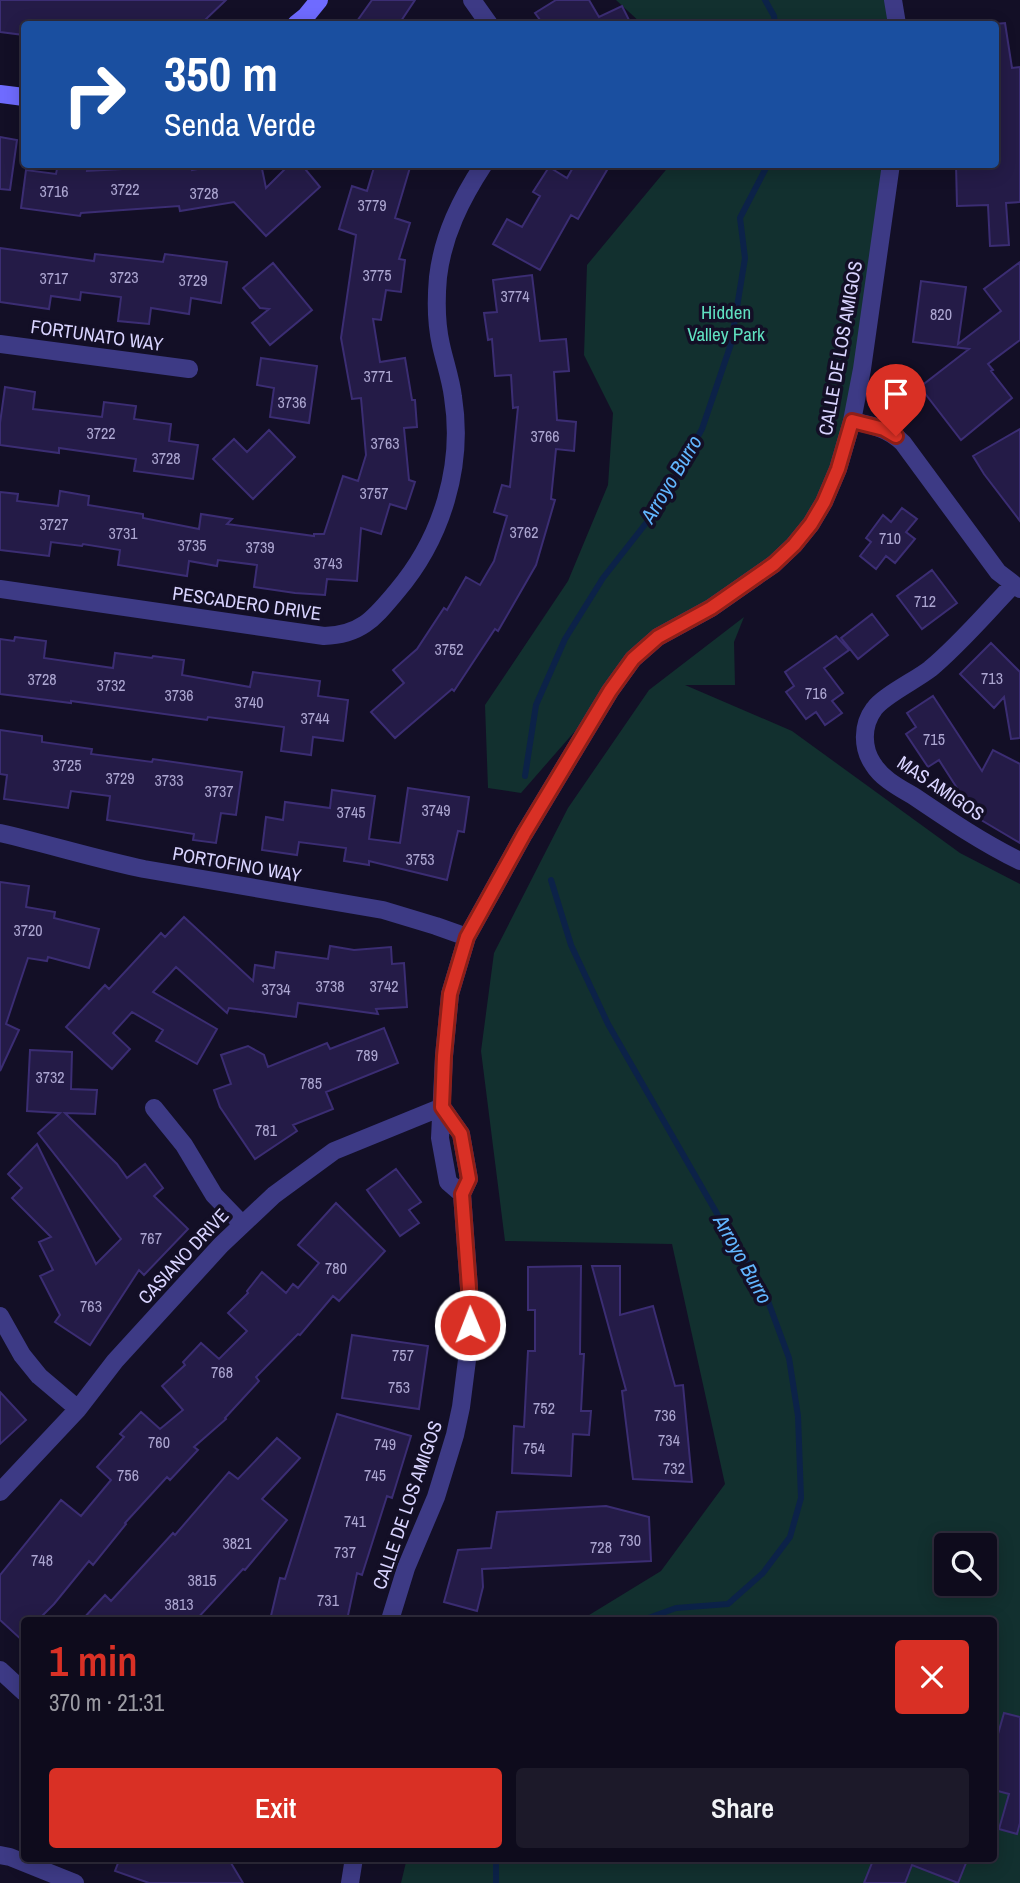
<!DOCTYPE html>
<html lang="en">
<head>
<meta charset="utf-8">
<style>
	body { margin:0; font-family:"Archivo Narrow",sans-serif; background:#1c1929; color:#f1f3f6; height:100vh; display:flex; flex-direction:column; font-size:26px; white-space:nowrap }
	* { box-sizing:border-box; margin:0 }
	p { font-size:23px; color:#9b9ba3 }
	.icon { flex:none; width:38px; height:38px; fill:none; stroke:currentColor; stroke-width:2; stroke-linecap:round; stroke-linejoin:round }
	.map { position:relative; flex:1; overflow:hidden }
	.panel { position:absolute; left:21px; top:1617px; width:976px; height:245px; display:flex; flex-direction:column; background:#0e0b1c; border-radius:7px; box-shadow:0 4px 18px #0003,0 0 0 2px #2e2b3b }
	.panel>* { flex:none }
	.guide { position:absolute; left:21px; top:21px; width:978px; height:147px; border-radius:7px; box-shadow:0 4px 18px #0003,0 0 0 2px #2e2b3b; background:#1a4fa0; color:#fff; overflow:hidden }
	.controls { position:absolute; left:934px; top:1533px; display:grid; gap:14px }
	.controls a { display:grid; place-items:center; width:63px; height:63px; border-radius:7px; background:#0e0b1c; box-shadow:0 4px 18px #0003,0 0 0 2px #2e2b3b; font-size:35px }
	.pin { position:absolute; display:grid; place-items:center; width:60px; height:60px; color:#fff; margin:-72px -30px; border-radius:50% 50% 50% 0; rotate:-45deg; box-shadow:0 0 7px #0007 }
	.pin .icon { rotate:45deg }
	.me { position:absolute; width:77px; margin:-38px; rotate:359deg; stroke-linejoin:round; filter:drop-shadow(0 0 5px #0008) }
	.turn { display:flex; align-items:center; gap:24px; height:147px; padding:0 28px; font-size:32px }
	.turn .icon { width:91px; height:91px; stroke-width:2.5 }
	.turn b { display:block; font-size:49px; line-height:60px }
	.round { display:grid; place-items:center; flex:none; width:74px; height:74px; border-radius:7px; background:#1c1929 }
	.head { display:flex; align-items:center; justify-content:space-between; height:119px; padding:0 28px }
	h1 { font-size:42px; font-weight:600; line-height:52px; color:#d93025 }
	.primary-button { display:flex; gap:14px; margin-top:auto; padding:14px 28px }
	.primary-button a { flex:1; height:80px; border-radius:7px; background:#d93025; color:#fff; font-size:28px; font-weight:600; line-height:80px; text-align:center }
	.primary-button a+a { background:#1c1929; color:#f1f3f6 }
	.map>svg:first-child { display:block }
	.green { fill:#12302f; fill-rule:evenodd }
	.lines { fill:none; stroke-linecap:round; stroke-linejoin:round }
	.stream { stroke:#0c2248; stroke-width:6 }
	.building { fill:#241b47; stroke:#3b2d73; stroke-width:2 }
	.street { stroke:#3d3a85; stroke-width:18 }
	.secondary { stroke:#6f6bff; stroke-width:18 }
	.route-casing { stroke:#8d1f18; stroke-width:18 }
	.route { stroke:#d93025; stroke-width:12 }
	.labels { text-anchor:middle; dominant-baseline:central; stroke-width:7; stroke-linejoin:round; paint-order:stroke }
	.number-label { font-size:16px; fill:#aca6d1 }
	.park-label { font-size:19px; fill:#5fe0c0; stroke:#130f26 }
	.street-label { font-size:19px; fill:#d9d4ff; stroke:#130f26 }
	.water-label { font-size:21px; font-style:italic; fill:#62b6ff; stroke:#130f26 }
</style>
</head>
<body>
<div class="map">
<svg width="1020" height="1883" viewBox="0 0 1020 1883">
	<rect width="100%" height="100%" fill="#130f26"/>
	<path class="green" d="M 616,0 L 893,0 L 897,24 L 642,24 Z
		M 670,165 L 891,165 L 838,469 L 794,545 L 659,638 L 610,691 L 521,793 L 488,788 L 485,705 L 568,581 L 608,485 L 613,413 L 584,355 L 587,265 Z
		M 744,617 L 734,642 L 735,685 L 685,685 L 792,731 L 960,853 L 1020,884 L 1020,1883 L 401,1883 L 407,1858 L 994,1858 L 994,1620 L 581,1620 L 661,1571 L 725,1484 L 672,1244 L 505,1241 L 481,1051 L 494,953 L 568,808 L 649,690 ZM 947,1545 L 985,1545 L 985,1584 L 947,1584 Z"/>
	<g class="lines">
		<path class="stream" d="M 765,0 L 774,16 L 775,24
			M 525,776 L 536,705 L 565,639 L 603,578 L 658,508 L 702,429 L 731,344 L 745,258 L 740,218 L 768,164
			M 551,880 L 571,945 L 608,1024 L 727,1231 L 743,1254 L 765,1293 L 789,1358 L 798,1416 L 801,1498 L 790,1537 L 763,1573 L 728,1604 L 676,1608 L 643,1620
			M 496,1883 L 496,1858"/>
	</g>
	<path class="building" d="M 0,0 L 226,0 L 205,20 L 182,21 L 182,24 L 24,24 L 24,35 L 0,32 Z
		M 372,0 L 415,0 L 399,24 L 355,24 Z
		M 556,0 L 589,0 L 599,17 L 622,6 L 631,24 L 543,24 L 535,13 Z
		M 1005,23 L 1012,68 L 1020,67 L 1020,202 L 1006,203 L 1009,245 L 990,246 L 988,205 L 957,206 L 956,164 L 996,164 L 996,24 Z
		M 0,137 L 17,140 L 10,190 L 0,189 Z
		M 58,164 L 88,164 L 87,171 L 122,169 L 122,164 L 191,164 L 192,170 L 225,164 L 261,164 L 266,188 L 290,164 L 301,164 L 320,187 L 266,236 L 234,202 L 180,211 L 179,206 L 81,213 L 80,216 L 21,208 L 26,170 L 56,174 Z
		M 375,164 L 411,164 L 395,218 L 410,223 L 399,259 L 405,260 L 401,292 L 386,290 L 381,320 L 373,319 L 380,362 L 405,358 L 412,400 L 415,400 L 417,427 L 404,428 L 409,480 L 415,482 L 406,509 L 390,504 L 381,534 L 361,528 L 357,581 L 327,579 L 325,595 L 295,593 L 254,587 L 257,565 L 218,560 L 217,566 L 189,561 L 187,576 L 118,565 L 120,550 L 83,544 L 82,546 L 51,542 L 49,556 L 0,550 L 0,492 L 18,494 L 17,501 L 58,506 L 60,491 L 89,496 L 88,505 L 143,514 L 143,518 L 199,529 L 201,514 L 232,519 L 227,524 L 314,536 L 314,534 L 324,534 L 343,476 L 358,481 L 366,455 L 361,398 L 352,399 L 341,338 L 356,235 L 339,229 L 352,186 L 367,191 Z
		M 575,164 L 598,164 L 607,170 L 578,219 L 571,215 L 540,270 L 493,244 L 507,219 L 522,227 L 540,196 L 533,192 L 549,167 L 567,178 Z
		M 0,248 L 94,261 L 95,254 L 163,262 L 165,254 L 227,262 L 221,303 L 191,298 L 189,314 L 151,308 L 149,324 L 118,321 L 121,297 L 81,292 L 80,300 L 51,296 L 49,309 L 0,302 Z
		M 1020,262 L 1020,340 L 988,364 L 993,370 L 991,371 L 1012,398 L 961,440 L 920,387 L 969,349 L 913,342 L 921,281 L 966,287 L 958,344 L 1001,311 L 984,289 Z
		M 273,263 L 312,310 L 270,345 L 252,323 L 269,309 L 260,308 L 243,288 Z
		M 532,275 L 540,341 L 566,339 L 569,371 L 554,372 L 557,420 L 576,422 L 574,451 L 556,449 L 551,499 L 555,500 L 536,565 L 498,631 L 495,629 L 454,691 L 452,689 L 395,738 L 371,712 L 404,683 L 393,670 L 417,649 L 444,608 L 447,610 L 466,577 L 480,585 L 494,561 L 507,516 L 494,512 L 502,485 L 510,487 L 518,407 L 513,408 L 511,375 L 495,376 L 492,339 L 488,340 L 484,313 L 497,312 L 493,280 Z
		M 261,358 L 317,366 L 309,423 L 270,417 L 274,388 L 257,385 Z
		M 5,387 L 35,392 L 33,409 L 102,417 L 104,402 L 136,406 L 134,419 L 171,424 L 169,441 L 198,445 L 193,479 L 134,471 L 136,459 L 59,448 L 59,453 L 0,445 L 0,423 Z
		M 1020,429 L 1020,521 L 984,474 L 973,456 Z
		M 269,430 L 295,457 L 253,499 L 213,459 L 234,439 L 247,452 Z
		M 902,508 L 917,519 L 906,532 L 915,539 L 895,563 L 886,556 L 876,569 L 860,556 L 871,542 L 866,538 L 883,515 L 891,522 Z
		M 932,570 L 957,603 L 922,629 L 897,596 Z
		M 872,614 L 888,635 L 858,659 L 841,638 Z
		M 836,636 L 849,650 L 824,668 L 843,693 L 832,701 L 842,713 L 825,725 L 816,712 L 806,719 L 786,692 L 794,686 L 785,672 Z
		M 15,637 L 46,641 L 44,658 L 113,668 L 115,653 L 152,658 L 153,656 L 184,660 L 182,675 L 250,687 L 253,672 L 320,681 L 318,696 L 348,700 L 343,741 L 313,737 L 311,755 L 281,751 L 284,727 L 208,717 L 207,720 L 71,701 L 71,703 L 0,694 L 0,639 L 14,641 Z
		M 991,643 L 1020,672 L 1020,738 L 1011,739 L 1004,697 L 994,708 L 960,674 Z
		M 933,696 L 982,771 L 993,750 L 1020,764 L 1020,843 L 949,801 L 957,788 L 939,760 L 928,767 L 906,734 L 916,727 L 907,713 Z
		M 0,730 L 42,736 L 42,742 L 92,749 L 91,754 L 152,762 L 153,759 L 242,772 L 236,815 L 221,813 L 216,843 L 193,840 L 194,834 L 107,820 L 110,796 L 71,791 L 68,808 L 4,799 L 7,775 L 0,774 Z
		M 408,788 L 469,797 L 464,832 L 458,831 L 447,880 L 369,861 L 369,865 L 344,861 L 346,848 L 299,842 L 297,855 L 262,850 L 266,817 L 283,820 L 285,802 L 330,808 L 332,790 L 375,796 L 369,839 L 400,843 Z
		M 0,882 L 29,886 L 26,907 L 55,912 L 54,918 L 99,929 L 89,968 L 48,957 L 47,961 L 28,958 L 6,1024 L 19,1030 L 0,1071 Z
		M 184,917 L 253,981 L 255,965 L 274,968 L 276,952 L 328,959 L 330,946 L 354,950 L 391,947 L 392,964 L 404,963 L 407,1007 L 376,1009 L 378,1014 L 298,1003 L 296,1017 L 229,1008 L 227,1013 L 176,967 L 153,992 L 217,1029 L 197,1064 L 156,1041 L 163,1030 L 132,1012 L 113,1033 L 130,1049 L 112,1069 L 66,1027 L 105,985 L 109,989 L 161,933 L 165,937 Z
		M 384,1028 L 398,1063 L 326,1092 L 333,1109 L 293,1125 L 297,1131 L 255,1159 L 220,1107 L 214,1090 L 231,1084 L 221,1055 L 248,1046 L 264,1055 L 268,1067 L 327,1043 L 330,1049 Z
		M 30,1050 L 72,1052 L 71,1089 L 97,1090 L 95,1114 L 65,1113 L 117,1164 L 127,1178 L 145,1164 L 163,1188 L 154,1196 L 188,1229 L 144,1275 L 139,1270 L 90,1345 L 55,1322 L 60,1315 L 40,1276 L 53,1270 L 39,1242 L 51,1237 L 12,1198 L 22,1188 L 8,1174 L 37,1144 L 96,1264 L 121,1239 L 38,1133 L 60,1113 L 27,1111 Z
		M 396,1169 L 421,1202 L 409,1210 L 419,1223 L 400,1236 L 367,1190 Z
		M 336,1203 L 385,1251 L 339,1301 L 333,1296 L 300,1335 L 298,1334 L 256,1377 L 259,1381 L 225,1418 L 226,1419 L 194,1447 L 198,1450 L 170,1480 L 167,1477 L 125,1523 L 126,1524 L 93,1565 L 89,1561 L 54,1604 L 38,1620 L 24,1620 L 24,1642 L 0,1620 L 0,1575 L 61,1500 L 81,1516 L 111,1480 L 97,1467 L 124,1437 L 120,1434 L 141,1412 L 160,1429 L 183,1410 L 162,1386 L 185,1365 L 183,1362 L 201,1343 L 219,1359 L 247,1331 L 228,1313 L 248,1293 L 247,1291 L 262,1272 L 286,1293 L 293,1284 L 298,1288 L 319,1263 L 298,1245 Z
		M 581,1266 L 580,1354 L 584,1354 L 581,1411 L 591,1411 L 589,1435 L 573,1434 L 571,1476 L 512,1473 L 514,1426 L 524,1427 L 528,1351 L 535,1351 L 535,1310 L 528,1310 L 528,1267 Z
		M 592,1266 L 620,1266 L 620,1315 L 653,1306 L 675,1386 L 683,1385 L 692,1482 L 633,1479 L 622,1391 L 626,1390 Z
		M 352,1335 L 428,1346 L 419,1409 L 342,1398 Z
		M 0,1392 L 26,1420 L 0,1444 Z
		M 337,1414 L 411,1436 L 392,1498 L 387,1496 L 362,1575 L 357,1573 L 347,1620 L 270,1620 L 280,1578 L 285,1579 Z
		M 277,1438 L 300,1458 L 262,1499 L 287,1520 L 245,1570 L 243,1569 L 196,1620 L 82,1620 L 105,1595 L 111,1601 L 173,1533 L 175,1535 L 229,1472 L 238,1479 Z
		M 606,1506 L 649,1517 L 651,1561 L 482,1569 L 483,1587 L 477,1611 L 444,1602 L 458,1550 L 491,1548 L 497,1512 Z
		M 1004,1713 L 1020,1717 L 1020,1823 L 1017,1834 L 999,1829 L 1009,1794 L 994,1790 L 994,1748 Z
		M 120,1858 L 228,1858 L 243,1883 L 149,1883 L 115,1871 Z
		M 874,1858 L 968,1858 L 958,1883 L 912,1865 L 905,1883 L 864,1883 Z"/>
	<g class="lines">
		<path class="street" d="M 472,0 L 489,24
			M 893,0 L 897,24
			M 0,344 L 189,369
			M 852,421 C 871,425 888,428 903,443 L 998,572 L 1020,589
			M 1013,585 C 986,613 960,644 930,669 C 916,680 883,696 874,709 C 862,725 862,748 873,764 C 882,779 900,788 915,797 C 949,820 983,843 1020,861
			M 0,589 L 324,636 C 362,635 375,617 397,591 C 442,538 464,466 453,397 C 451,380 445,363 441,345 C 436,323 436,299 438,277 C 443,235 461,199 484,164
			M 0,833 C 48,844 96,859 144,869 L 383,910 L 436,926 L 467,937
			M 154,1108 L 184,1145 L 214,1195 L 242,1224
			M 462,1194 L 448,1182 L 440,1138 L 444,1056 L 450,994 L 467,937 L 524,834 L 610,691 L 633,659 L 658,637 L 711,608 L 774,564 L 794,545 L 811,524 L 824,502 L 838,469 L 852,421 L 862,369 L 891,164
			M 0,1316 L 22,1355 L 39,1376 L 78,1409
			M 0,1492 L 78,1409 L 115,1361 L 221,1245 L 274,1195 L 334,1151 L 442,1107
			M 390,1620 L 406,1568 L 436,1497 L 455,1435 L 461,1407 L 468,1352 L 469,1288 L 462,1194 L 469,1179 L 461,1134 L 442,1107
			M 0,1670 L 24,1692
			M 0,1855 L 10,1857 L 75,1883
			M 350,1883 L 354,1858"/>
		<path class="secondary" d="M 296,24 L 306,16 L 319,0
			M 0,94 L 24,97"/>
	</g>
	<g class="lines">
		<defs>
			<path id="route" d="M 470,1325 L 469,1288 L 462,1194 L 469,1179 L 461,1134 L 442,1107 L 444,1056 L 450,994 L 467,937 L 524,834 L 610,691 L 633,659 L 658,637 L 711,608 L 774,564 L 794,545 L 811,524 L 824,502 L 838,469 L 852,421 L 884,429 L 896,436"/>
		</defs>
		<use href="#route" class="route-casing"/>
		<use href="#route" class="route"/>
	</g>
	<g class="labels">
		<g class="number-label">
			<text x="125" y="189">3722</text>
			<text x="54" y="191">3716</text>
			<text x="204" y="193">3728</text>
			<text x="372" y="205">3779</text>
			<text x="377" y="275">3775</text>
			<text x="124" y="277">3723</text>
			<text x="54" y="278">3717</text>
			<text x="193" y="280">3729</text>
			<text x="515" y="296">3774</text>
			<text x="941" y="314">820</text>
			<text x="378" y="376">3771</text>
			<text x="292" y="402">3736</text>
			<text x="101" y="433">3722</text>
			<text x="545" y="436">3766</text>
			<text x="385" y="443">3763</text>
			<text x="166" y="458">3728</text>
			<text x="374" y="493">3757</text>
			<text x="54" y="524">3727</text>
			<text x="524" y="532">3762</text>
			<text x="123" y="533">3731</text>
			<text x="890" y="538">710</text>
			<text x="192" y="545">3735</text>
			<text x="260" y="547">3739</text>
			<text x="328" y="563">3743</text>
			<text x="925" y="601">712</text>
			<text x="449" y="649">3752</text>
			<text x="992" y="678">713</text>
			<text x="42" y="679">3728</text>
			<text x="111" y="685">3732</text>
			<text x="816" y="693">716</text>
			<text x="179" y="695">3736</text>
			<text x="249" y="702">3740</text>
			<text x="315" y="718">3744</text>
			<text x="934" y="739">715</text>
			<text x="67" y="765">3725</text>
			<text x="120" y="778">3729</text>
			<text x="169" y="780">3733</text>
			<text x="219" y="791">3737</text>
			<text x="436" y="810">3749</text>
			<text x="351" y="812">3745</text>
			<text x="420" y="859">3753</text>
			<text x="28" y="930">3720</text>
			<text x="330" y="986">3738</text>
			<text x="384" y="986">3742</text>
			<text x="276" y="989">3734</text>
			<text x="367" y="1055">789</text>
			<text x="50" y="1077">3732</text>
			<text x="311" y="1083">785</text>
			<text x="266" y="1130">781</text>
			<text x="151" y="1238">767</text>
			<text x="336" y="1268">780</text>
			<text x="91" y="1306">763</text>
			<text x="403" y="1355">757</text>
			<text x="222" y="1372">768</text>
			<text x="399" y="1387">753</text>
			<text x="544" y="1408">752</text>
			<text x="665" y="1415">736</text>
			<text x="669" y="1440">734</text>
			<text x="159" y="1442">760</text>
			<text x="385" y="1444">749</text>
			<text x="534" y="1448">754</text>
			<text x="674" y="1468">732</text>
			<text x="128" y="1475">756</text>
			<text x="375" y="1475">745</text>
			<text x="355" y="1521">741</text>
			<text x="630" y="1540">730</text>
			<text x="237" y="1543">3821</text>
			<text x="601" y="1547">728</text>
			<text x="345" y="1552">737</text>
			<text x="42" y="1560">748</text>
			<text x="202" y="1580">3815</text>
			<text x="328" y="1600">731</text>
			<text x="179" y="1604">3813</text>
		</g>
		<g class="park-label">
			<text x="726" y="312">Hidden<tspan x="726" dy="22">Valley Park</tspan></text>
		</g>
		<g class="street-label">
			<text transform="translate(97 335) rotate(8)">FORTUNATO WAY</text>
			<text transform="translate(840 348) rotate(-80)">CALLE DE LOS AMIGOS</text>
			<text transform="translate(247 603) rotate(8)">PESCADERO DRIVE</text>
			<text transform="translate(941 788) rotate(34)">MAS AMIGOS</text>
			<text transform="translate(237 864) rotate(10)">PORTOFINO WAY</text>
			<text transform="translate(183 1256) rotate(-47)">CASIANO DRIVE</text>
			<text transform="translate(407 1505) rotate(-71)">CALLE DE LOS AMIGOS</text>
		</g>
		<g class="water-label">
			<text transform="translate(671 479) rotate(-59)">Arroyo Burro</text>
			<text transform="translate(743 1259) rotate(61)">Arroyo Burro</text>
		</g>
	</g>
</svg>
<div class="controls">
<a><svg class="icon" aria-label="search" viewBox="0 0 24 24"><circle cx="10" cy="10" r="6"/><path d="M15 15l6 6"/></svg></a>
</div>
<div class="pin" style="left:896px;top:436px;background:#d93025"><svg class="icon" aria-label="arrive" viewBox="0 0 24 24"><path d="M6 21V4h12l-3 4 3 4H6"/></svg></div>
<svg class="me" style="left:470px;top:1325px" viewBox="-20 -20 40 40"><circle r="17" fill="#d93025" stroke="#fff" stroke-width="3"/><path d="M0-11L8 9 0 5-8 9z" fill="#fff"/></svg>
<div class="guide">
<div class="turn"><svg class="icon" aria-label="right" viewBox="0 0 24 24"><path d="M7 20v-9h11M14 6l5 5-5 5"/></svg><div><b>350 m</b>Senda Verde</div></div>
</div>
<section class="panel">
<div class="head"><div><h1>1 min</h1><p>370 m · 21:31</p></div><a class="round" style="background:#d93025;color:#fff"><svg class="icon" aria-label="close" viewBox="0 0 24 24"><path d="M6 6l12 12M18 6L6 18"/></svg></a></div>
<div class="primary-button"><a>Exit</a><a>Share</a></div>
</section>
</div>
</body>
</html>
